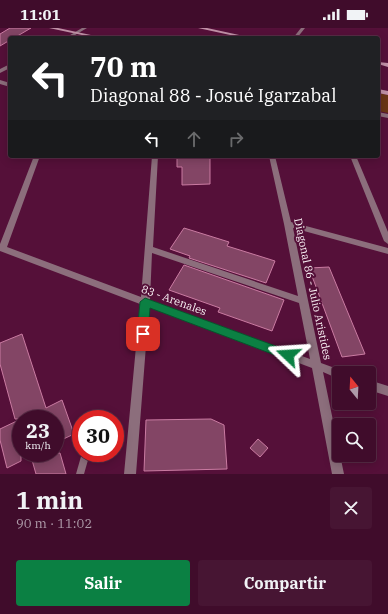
<!DOCTYPE html>
<html lang="es">
<head>
<meta charset="utf-8">
<style>
	body { margin:0; font-family:"IBM Plex Serif",serif; background:#471533; color:#f1f3f6; height:100vh; display:flex; flex-direction:column; font-size:15px; white-space:nowrap }
	* { box-sizing:border-box; margin:0 }
	p { font-size:13px; color:#ae9ba9 }
	.icon { flex:none; width:22px; height:22px; fill:none; stroke:currentColor; stroke-width:2; stroke-linecap:round; stroke-linejoin:round }
	.map { position:relative; height:446px; overflow:hidden }
	.side { display:flex; flex-direction:column; background:#400c2b; flex:1 }
	.side>* { flex:none }
	.hud { position:absolute; left:8px; top:8px; width:372px; height:122px; border-radius:4px; box-shadow:0 2px 10px #0003,0 0 0 1px #592c47; background:#202124; color:#fff; overflow:hidden }
	.needle { width:26px; rotate:342deg }
	.buttons { position:absolute; left:332px; top:338px; display:grid; gap:8px }
	.buttons a { display:grid; place-items:center; width:44px; height:44px; border-radius:4px; background:#400c2b; box-shadow:0 2px 10px #0003,0 0 0 1px #592c47; font-size:20px }
	.speed { position:absolute; left:12px; top:382px; display:flex; gap:8px; font-size:20px; font-weight:700; text-align:center }
	.speed>* { display:grid; place-content:center; width:52px; height:52px; border-radius:50%; background:#400c2b; box-shadow:0 2px 10px #0003,0 0 0 1px #592c47; line-height:1 }
	.speed small { font-size:10px; font-weight:400 }
	.speed .limit { border:6px solid #d22; background:#fff; color:#111 }
	.pin { position:absolute; display:grid; place-items:center; width:34px; height:34px; color:#fff; margin:-17px; border-radius:8px; box-shadow:0 2px 6px #0006 }
	.me { position:absolute; width:44px; margin:-22px; rotate:290deg; stroke-linejoin:round; filter:drop-shadow(0 0 3px #0008) }
	.turn { display:flex; align-items:center; gap:14px; height:84px; padding:0 16px; font-size:18px }
	.turn .icon { width:52px; height:52px; stroke-width:2.5 }
	.turn b { display:block; font-size:28px; line-height:34px }
	.lanes { display:flex; align-items:center; height:38px; padding:0 16px; background:#0003; justify-content:center; gap:20px; direction:ltr }
	.lanes .off { opacity:.35 }
	.round { display:grid; place-items:center; flex:none; width:42px; height:42px; border-radius:4px; background:#471533 }
	.overview { display:flex; align-items:center; justify-content:space-between; height:68px; padding:0 16px }
	h1 { font-size:24px; font-weight:700; line-height:30px }
	.primary-button { display:flex; gap:8px; margin-top:auto; padding:8px 16px }
	.primary-button a { flex:1; height:46px; border-radius:4px; background:#0b8043; color:#fff; font-size:16px; font-weight:700; line-height:46px; text-align:center }
	.primary-button a+a { background:#471533; color:#f1f3f6 }
	.status { display:flex; justify-content:space-between; align-items:center; height:28px; padding:0 20px; background:#400c2b; direction:ltr }
	.status svg { height:11px; fill:currentColor }
	.map>svg:first-child { display:block }
	.green { fill:#6a3516 }
	.building { fill:#834565; stroke:#ca7ba2 }
	.lines { fill:none; stroke-linecap:round; stroke-linejoin:round }
	.lane { fill:#8c6e7c; fill-rule:evenodd }
	.street { fill:#8c6e7c; fill-rule:evenodd }
	.secondary { fill:#c091a7; fill-rule:evenodd }
	.route { fill:#0b8043; stroke:#07532c }
	.labels { text-anchor:middle; dominant-baseline:central; stroke-width:4; stroke-linejoin:round; paint-order:stroke }
	.street-label { font-size:11px; fill:#f9f0f4; stroke:#551039 }
</style>
</head>
<body>
<div class="status"><b>11:01</b><svg viewBox="0 0 49 12"><path d="M0 12V9h3v3zM5 12V6h3v6zM10 12V3h3v9zM15 12V0h3v12zM26 1h20v11H26zM47 4h2v5h-2z"/></svg></div>
<div class="map">
<svg width="388" height="446" viewBox="0 0 388 446">
	<rect width="100%" height="100%" fill="#551039"/>
	<path class="green" d="M 378,65 L 388,67 L 388,85 L 378,83 Z"/>
	<path class="building" d="M 10,0 L 31,0 L 14,10 L 10,10 L 10,12 L 0,18 L 0,6 Z
		M 177,128 L 210,128 L 210,156 L 182,157 L 182,139 L 177,139 Z
		M 184,200 L 229,214 L 227,218 L 275,233 L 266,255 L 189,230 L 190,228 L 170,221 Z
		M 184,237 L 284,272 L 272,303 L 218,284 L 220,280 L 169,262 Z
		M 329,239 L 365,326 L 342,329 L 309,240 Z
		M 22,306 L 46,380 L 62,372 L 74,406 L 55,415 L 55,391 L 15,391 L 0,336 L 0,315 Z
		M 21,391 L 21,433 L 7,440 L 0,412 L 0,401 Z
		M 211,391 L 224,397 L 227,441 L 144,443 L 146,392 Z
		M 258,411 L 268,420 L 260,429 L 250,420 Z
		M 30,425 L 60,425 L 66,446 L 36,446 Z"/>
	<g class="lines">
		<path class="lane" d="M 82,425 L 90,425 L 84,446 L 76,446 Z"/>
		<path class="street" d="M 82,0 L 87,0 L 70,10 L 65,10 Z
			M 301,0 L 305,0 L 297,10 L 293,10 Z
			M 10,36 L 10,40 L 0,45 L 0,41 Z
			M 0,52 L 10,55 L 10,59 L 0,56 Z
			M 378,84 L 388,86 L 388,90 L 378,88 Z
			M 34,128 L 40,128 L 7,219 L 141,269 L 152,128 L 158,128 L 153,219 L 298,268 L 284,196 L 269,128 L 275,128 L 291,194 L 388,220 L 388,226 L 293,200 L 321,335 L 343,343 L 344,345 L 339,345 L 339,351 L 323,344 L 344,446 L 332,446 L 312,340 L 149,279 L 136,446 L 124,446 L 140,276 L 0,223 L 0,216 ZM 152,225 L 299,275 L 310,331 L 150,272 Z
			M 350,128 L 356,128 L 388,204 L 388,216 L 384,213 Z
			M 369,352 L 388,358 L 388,368 L 369,362 Z"/>
		<path class="secondary" d="M 49,0 L 58,0 L 105,10 L 96,10 Z
			M 198,0 L 207,0 L 253,10 L 244,10 Z
			M 378,34 L 388,35 L 388,39 L 378,36 Z
			M 378,61 L 388,63 L 388,67 L 378,65 Z"/>
	</g>
	<path class="route" d="M 145,270 L 292,324 L 294,327 L 292,331 L 288,332 L 150,280 L 148,306 L 146,309 L 139,309 L 137,306 L 140,274 Z"/>
	<g class="labels">
		<g class="street-label">
			<text transform="translate(313 261) rotate(78)">Diagonal 86 - Julio Aristides</text>
			<text transform="translate(174 272) rotate(20)">83 - Arenales</text>
		</g>
	</g>
</svg>
<div class="buttons">
<a><svg class="needle" viewBox="-14 -14 28 28"><path d="M0-13l5 13h-10z" fill="#e53935"/><path d="M0 13l5-13h-10z" fill="#ae9ba9"/></svg></a>
<a><svg class="icon" aria-label="search" viewBox="0 0 24 24"><circle cx="10" cy="10" r="6"/><path d="M15 15l6 6"/></svg></a>
</div>
<div class="speed"><div>23<small>km/h</small></div><div class="limit">30</div></div>
<div class="pin" style="left:143px;top:306px;background:#d93025"><svg class="icon" aria-label="arrive" viewBox="0 0 24 24"><path d="M6 21V4h12l-3 4 3 4H6"/></svg></div>
<svg class="me" style="left:288px;top:327px" viewBox="-20 -20 40 40"><path d="M0-17L14 15 0 8-14 15z" fill="#0b8043" stroke="#fff" stroke-width="4"/></svg>
<div class="hud">
<div class="turn"><svg class="icon" aria-label="left" viewBox="0 0 24 24"><path d="M17 20v-9H6M10 6l-5 5 5 5"/></svg><div><b>70 m</b>Diagonal 88 - Josué Igarzabal</div></div>
<div class="lanes"><svg class="icon" aria-label="left" viewBox="0 0 24 24"><path d="M17 20v-9H6M10 6l-5 5 5 5"/></svg><svg class="icon off" aria-label="ahead" viewBox="0 0 24 24"><path d="M12 20V5M6 11l6-6 6 6"/></svg><svg class="icon off" aria-label="right" viewBox="0 0 24 24"><path d="M7 20v-9h11M14 6l5 5-5 5"/></svg></div>
</div>
</div>
<section class="side">
<div class="overview"><div><h1>1 min</h1><p>90 m · 11:02</p></div><a class="round"><svg class="icon" aria-label="close" viewBox="0 0 24 24"><path d="M6 6l12 12M18 6L6 18"/></svg></a></div>
<div class="primary-button"><a>Salir</a><a>Compartir</a></div>
</section>
</body>
</html>
